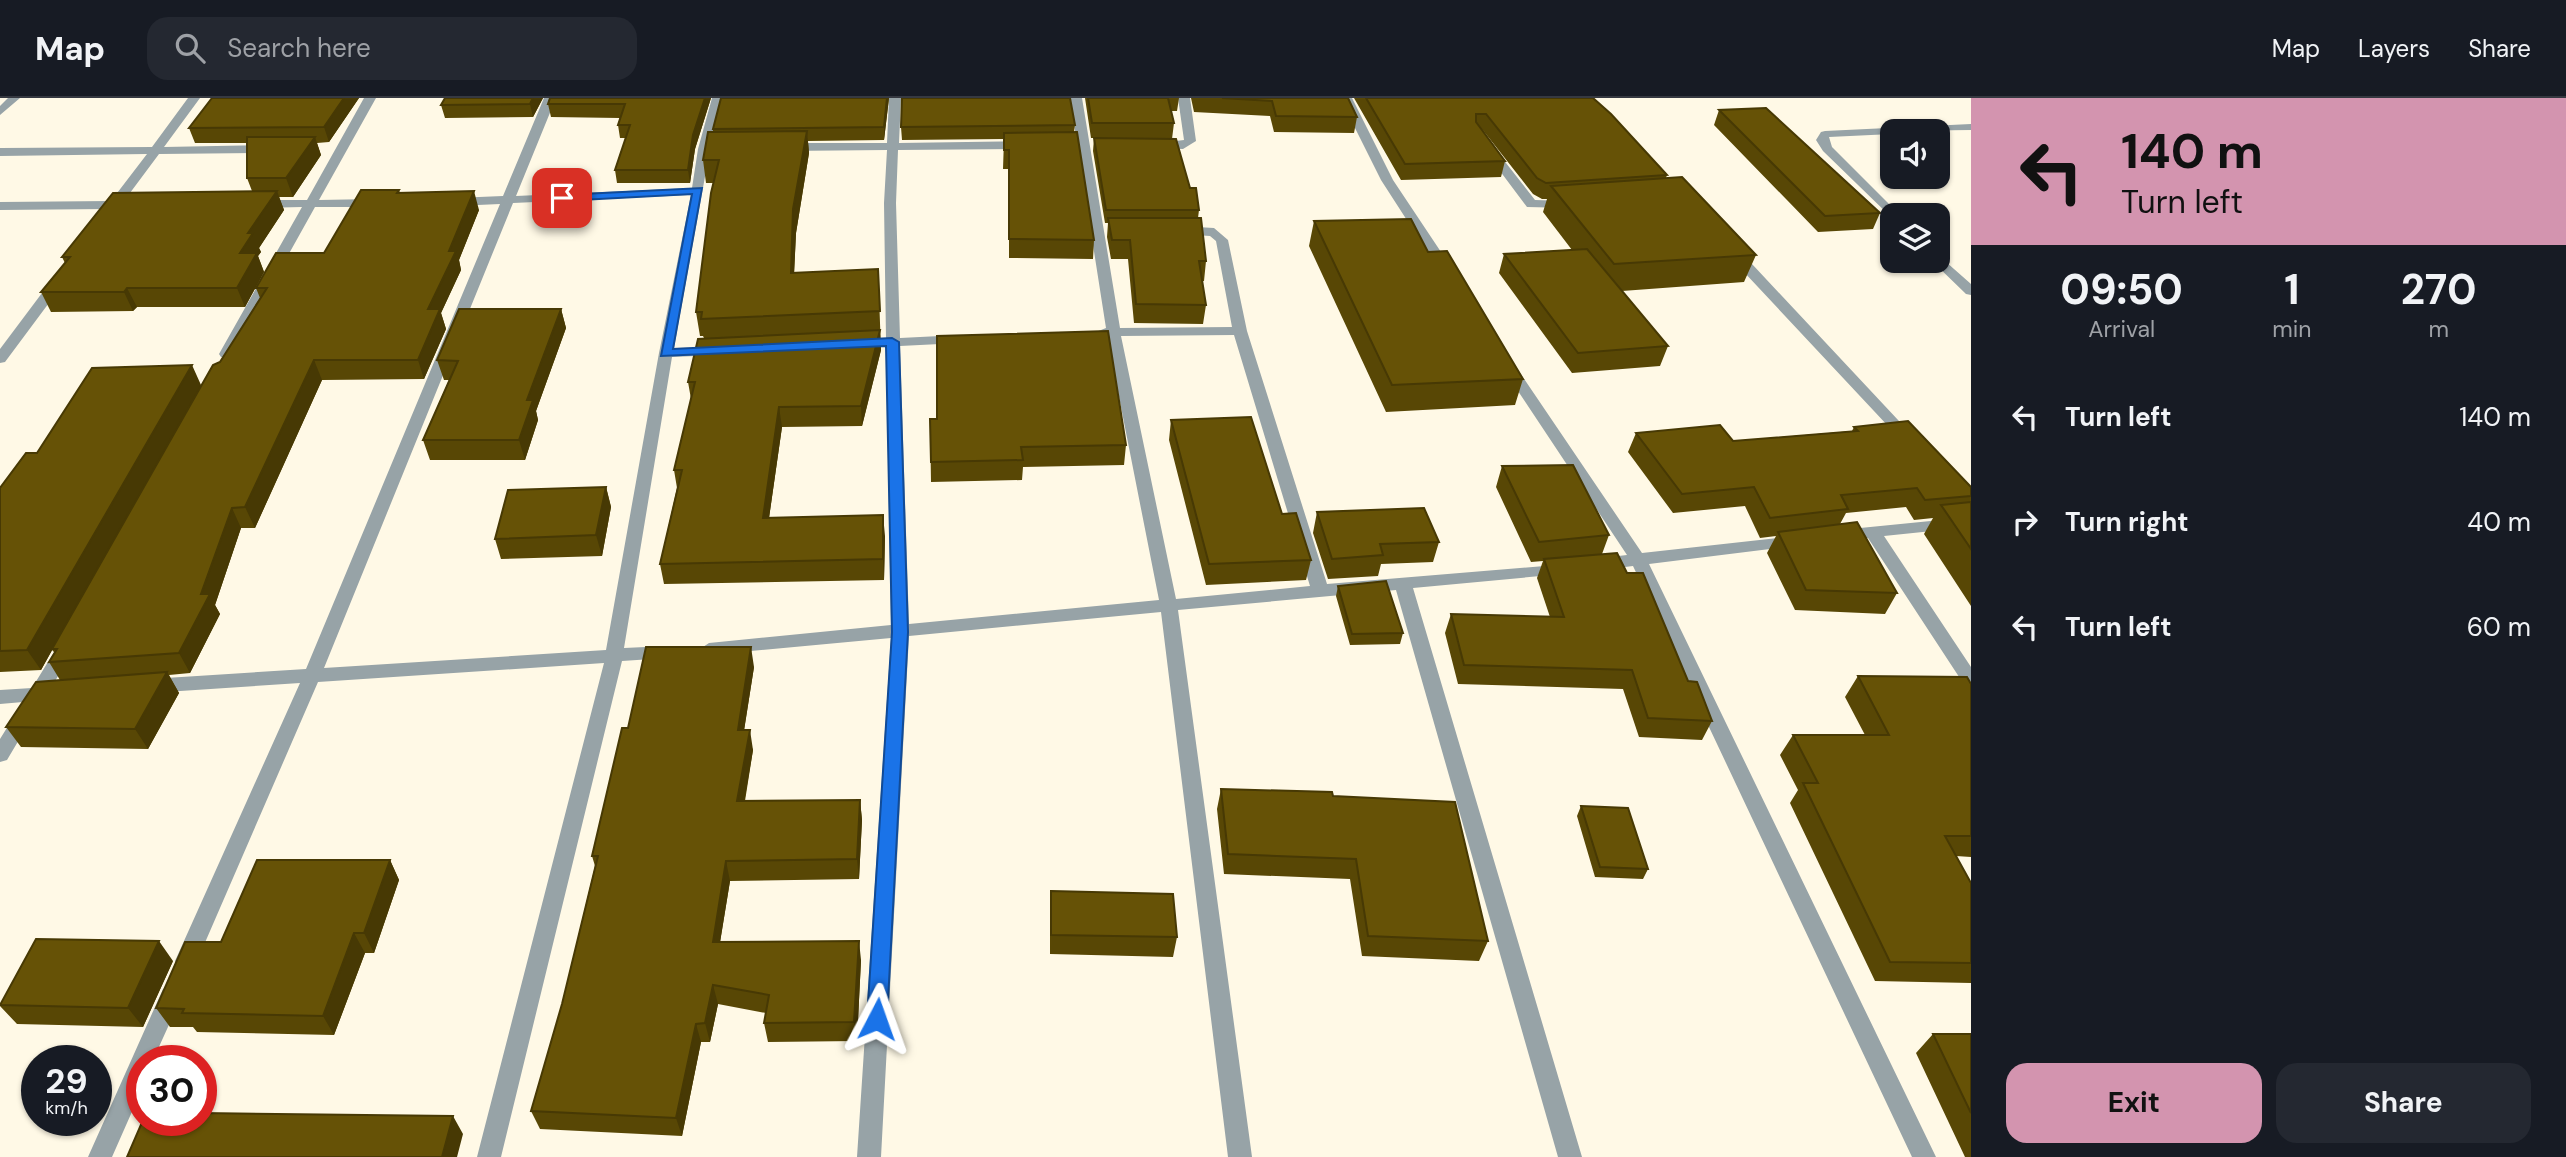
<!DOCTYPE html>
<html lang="en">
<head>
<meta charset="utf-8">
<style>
	body { margin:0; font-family:"DM Sans",sans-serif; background:#242831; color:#f1f3f6; height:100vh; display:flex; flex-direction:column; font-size:26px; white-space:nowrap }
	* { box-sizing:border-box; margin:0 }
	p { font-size:23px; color:#9ea1a6 }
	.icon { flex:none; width:38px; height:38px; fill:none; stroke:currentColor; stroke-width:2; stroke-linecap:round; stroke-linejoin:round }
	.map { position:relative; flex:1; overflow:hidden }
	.side { display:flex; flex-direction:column; background:#171b24; width:595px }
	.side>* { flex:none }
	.banner { background:#d394af; color:#111; overflow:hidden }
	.controls { position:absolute; left:1880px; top:21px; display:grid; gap:14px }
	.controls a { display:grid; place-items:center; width:70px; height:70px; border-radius:14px; background:#171b24; box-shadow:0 2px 5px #0004; font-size:35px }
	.speed { position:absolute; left:21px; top:947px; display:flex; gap:14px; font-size:35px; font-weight:700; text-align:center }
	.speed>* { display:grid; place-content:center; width:91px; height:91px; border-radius:50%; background:#171b24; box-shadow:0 2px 5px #0004; line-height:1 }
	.speed small { font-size:18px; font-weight:400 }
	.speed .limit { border:10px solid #d22; background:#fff; color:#111 }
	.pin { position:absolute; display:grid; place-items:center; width:60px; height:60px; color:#fff; margin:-30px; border-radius:14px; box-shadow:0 4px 10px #0006 }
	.me { position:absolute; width:77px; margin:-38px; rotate:4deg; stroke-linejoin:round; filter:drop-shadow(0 0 5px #0008) }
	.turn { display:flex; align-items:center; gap:24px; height:147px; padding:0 35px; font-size:32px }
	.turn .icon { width:91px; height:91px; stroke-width:2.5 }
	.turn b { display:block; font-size:49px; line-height:60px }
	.eta { display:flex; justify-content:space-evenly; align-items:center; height:119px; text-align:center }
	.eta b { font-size:42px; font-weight:700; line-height:49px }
	.primary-button { display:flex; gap:14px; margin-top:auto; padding:14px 35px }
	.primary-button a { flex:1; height:80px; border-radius:21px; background:#d394af; color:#111; font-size:28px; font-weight:700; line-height:80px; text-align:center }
	.primary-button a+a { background:#242831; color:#f1f3f6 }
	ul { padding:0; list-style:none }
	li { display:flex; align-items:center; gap:21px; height:105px; padding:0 35px }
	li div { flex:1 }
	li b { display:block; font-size:26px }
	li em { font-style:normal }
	header { display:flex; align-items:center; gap:42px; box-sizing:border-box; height:98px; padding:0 35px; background:#171b24; border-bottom:2px solid #363941 }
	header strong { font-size:33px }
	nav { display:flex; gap:38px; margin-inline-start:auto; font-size:24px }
	.search { width:490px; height:63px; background:#242831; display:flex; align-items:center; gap:18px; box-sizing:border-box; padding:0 24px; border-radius:21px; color:#9ea1a6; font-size:26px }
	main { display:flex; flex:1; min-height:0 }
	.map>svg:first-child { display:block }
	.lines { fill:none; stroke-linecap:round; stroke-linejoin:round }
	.minor { fill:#97a3a7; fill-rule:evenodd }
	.wall { fill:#584705 }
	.shaded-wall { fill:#473904 }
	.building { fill:#665206; stroke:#473904; stroke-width:2 }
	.route { fill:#1a73e8; stroke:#114b97; stroke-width:2 }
</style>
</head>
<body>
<header>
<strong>Map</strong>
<div class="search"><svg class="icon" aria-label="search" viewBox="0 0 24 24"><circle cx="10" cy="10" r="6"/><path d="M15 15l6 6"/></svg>Search here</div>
<nav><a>Map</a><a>Layers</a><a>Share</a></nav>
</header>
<main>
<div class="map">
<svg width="1971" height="1059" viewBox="0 0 1971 1059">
	<rect width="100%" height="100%" fill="#fff9e6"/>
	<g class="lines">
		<path class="minor" d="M 8,0 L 20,0 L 0,17 L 0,8 Z
			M 188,0 L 200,0 L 164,49 L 268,47 L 274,51 L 268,55 L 159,56 L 124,103 L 130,104 L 130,110 L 118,111 L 111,116 L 106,111 L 0,112 L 0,104 L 111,103 L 147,56 L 0,58 L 0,50 L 152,49 Z
			M 364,0 L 376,0 L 319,102 L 374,101 L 380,105 L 374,109 L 315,109 L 233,256 L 231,259 L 221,259 L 219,256 L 302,109 L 259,110 L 253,106 L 259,102 L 307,102 Z
			M 544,0 L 556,0 L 516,98 L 692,90 L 698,51 L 712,0 L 724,0 L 710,51 L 674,250 L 719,249 L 726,253 L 719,257 L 672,259 L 624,550 L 667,548 L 676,554 L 667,560 L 622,563 L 501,1059 L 477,1059 L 604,565 L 318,584 L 197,863 L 194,870 L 186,872 L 178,870 L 175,863 L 300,585 L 150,595 L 144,593 L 141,588 L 144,583 L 150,581 L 306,571 L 500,106 L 455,108 L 449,104 L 455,100 L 503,98 ZM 691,97 L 659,255 L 606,552 L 324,570 L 513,105 Z
			M 889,0 L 901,0 L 899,45 L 1026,43 L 1032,47 L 1026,51 L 898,52 L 896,105 L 900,240 L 960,237 L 967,241 L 960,245 L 900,248 L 909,526 L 1159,502 L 1107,238 L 1096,234 L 1106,230 L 1070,0 L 1082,0 L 1120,230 L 1232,229 L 1216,143 L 1210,138 L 1180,136 L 1174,132 L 1180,128 L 1214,130 L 1228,142 L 1247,233 L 1327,486 L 1568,466 L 1570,470 L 1562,476 L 1413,490 L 1582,1059 L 1558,1059 L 1396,492 L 1178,512 L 1252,1059 L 1228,1059 L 1161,514 L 909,538 L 881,1059 L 857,1059 L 891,540 L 709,557 L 700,551 L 709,545 L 891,527 L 886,249 L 876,245 L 886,241 L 884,105 L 887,52 L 785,53 L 779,49 L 785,45 L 887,45 ZM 1234,237 L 1310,488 L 1176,501 L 1121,238 Z
			M 1178,0 L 1190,0 L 1196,43 L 1183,51 L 1152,50 L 1152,46 L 1184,42 Z
			M 1340,0 L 1352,0 L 1393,82 L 1453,172 L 1451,175 L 1441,175 L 1381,82 Z
			M 1971,26 L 1971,32 L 1892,33 L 1892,36 L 1829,39 L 1832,49 L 1900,117 L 1892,117 L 1892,120 L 1823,53 L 1816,42 L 1821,34 L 1825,33 Z
			M 1491,49 L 1495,51 L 1535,102 L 1566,103 L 1570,104 L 1570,110 L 1527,109 L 1485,53 Z
			M 1733,150 L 1738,151 L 1913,338 L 1916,341 L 1913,344 L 1903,344 L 1728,157 L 1728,151 Z
			M 1937,156 L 1971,186 L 1971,197 L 1966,196 L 1932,163 L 1937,163 Z
			M 59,178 L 66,182 L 5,264 L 0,265 L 0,251 L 54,179 Z
			M 1509,265 L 1514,266 L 1642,455 L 1795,438 L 1803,443 L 1795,448 L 1649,466 L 1936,1059 L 1912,1059 L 1633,468 L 1601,472 L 1593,466 L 1601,460 L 1627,457 L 1502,269 Z
			M 1971,419 L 1971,429 L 1884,438 L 1971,569 L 1971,590 L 1965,588 L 1868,440 L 1840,442 L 1832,437 L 1840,432 Z
			M 65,545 L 74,551 L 51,590 L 58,596 L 55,601 L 42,603 L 7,662 L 0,664 L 0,641 L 23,604 L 0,606 L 0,592 L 32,590 L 59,546 Z
			M 171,888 L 179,891 L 182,898 L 153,962 L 142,962 L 142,991 L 112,1059 L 88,1059 L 163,891 Z"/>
	</g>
	<path class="wall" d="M 212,0 L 359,0 L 329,44 L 317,45 L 321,57 L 293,99 L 279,99 L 284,112 L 259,150 L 261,154 L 258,158 L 264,174 L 245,209 L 137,209 L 133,213 L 51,214 L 41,194 L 65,165 L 62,159 L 252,93 L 247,80 L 247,45 L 195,45 L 189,30 Z
		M 445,0 L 543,0 L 533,19 L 445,20 L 441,7 Z
		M 711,0 L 695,51 L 690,85 L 617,85 L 615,72 L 626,40 L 620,40 L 618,27 L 620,20 L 551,19 L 548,6 Z
		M 721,0 L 889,0 L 884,42 L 808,43 L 809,55 L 796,135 L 794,175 L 878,171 L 881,252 L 862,328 L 782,329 L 769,420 L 885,438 L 884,482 L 664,486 L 660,466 L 677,390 L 674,372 L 691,301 L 688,284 L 704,240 L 703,238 L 700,238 L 696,214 L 713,85 L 706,85 L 703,62 L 713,34 L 713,31 Z
		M 1085,0 L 1179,0 L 1177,13 L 1171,13 L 1174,25 L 1172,41 L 1199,112 L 1198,120 L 1206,163 L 1204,183 L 1202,183 L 1206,207 L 1203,226 L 1134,225 L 1128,161 L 1111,161 L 1107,139 L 1108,125 L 1105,125 L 1093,53 L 1094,40 L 1091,40 Z
		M 1191,0 L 1348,0 L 1357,19 L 1354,35 L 1274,34 L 1270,18 L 1194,14 Z
		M 1354,0 L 1593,0 L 1667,77 L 1666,80 L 1756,157 L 1744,184 L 1622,193 L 1668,248 L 1660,268 L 1572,275 L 1499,175 L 1504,156 L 1572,152 L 1543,114 L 1547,101 L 1542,101 L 1533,96 L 1482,31 L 1505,63 L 1501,79 L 1401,82 Z
		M 1719,12 L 1880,115 L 1873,131 L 1818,134 L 1714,27 Z
		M 1075,27 L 1074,34 L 1094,142 L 1093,161 L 1009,160 L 1009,71 L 1003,71 L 1004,41 L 902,42 L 901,29 Z
		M 399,92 L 400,95 L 479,112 L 459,162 L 461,172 L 441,215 L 446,231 L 424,281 L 322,282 L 255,430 L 241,430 L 215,507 L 220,516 L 190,575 L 169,577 L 179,595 L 148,651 L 21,649 L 6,629 L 60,582 L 49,564 L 55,555 L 52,552 L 41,572 L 0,574 L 0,390 L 37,355 L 201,287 L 220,264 L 260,200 L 256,190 L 324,155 Z
		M 1314,123 L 1428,154 L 1523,281 L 1515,307 L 1386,314 L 1309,148 Z
		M 561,211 L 566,230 L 536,313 L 538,322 L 525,362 L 430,362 L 423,342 L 449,282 L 444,282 L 437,262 Z
		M 930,321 L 1126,347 L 1124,367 L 1023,369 L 1022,382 L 931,384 Z
		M 1171,322 L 1282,416 L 1311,462 L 1306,482 L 1206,487 L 1169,342 Z
		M 1854,329 L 1971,389 L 1971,508 L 1924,436 L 1933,420 L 1914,422 L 1906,409 L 1846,415 L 1840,426 L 1897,495 L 1885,516 L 1795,512 L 1767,455 L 1776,438 L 1760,440 L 1745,408 L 1673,415 L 1628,354 L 1636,335 L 1733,343 L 1852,333 Z
		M 1502,368 L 1609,437 L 1602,456 L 1627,475 L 1688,583 L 1712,623 L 1702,642 L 1639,639 L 1623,591 L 1458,586 L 1445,535 L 1451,516 L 1550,519 L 1537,480 L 1543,463 L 1531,464 L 1496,389 Z
		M 606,389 L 611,409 L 602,458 L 501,461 L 495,441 Z
		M 1317,414 L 1439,444 L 1433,464 L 1381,466 L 1378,478 L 1328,481 L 1313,435 Z
		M 1338,488 L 1403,535 L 1400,546 L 1350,547 L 1336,498 Z
		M 754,569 L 744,632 L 753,652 L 745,703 L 860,702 L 862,722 L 859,781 L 730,783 L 720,844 L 861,862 L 857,943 L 768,944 L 764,925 L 766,915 L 718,906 L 710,944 L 701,944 L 682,1038 L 540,1031 L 531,1013 L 562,906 L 595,768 L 592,758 L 628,630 Z
		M 1858,578 L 1971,586 L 1971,759 L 1956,758 L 1971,785 L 1971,885 L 1875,883 L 1790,705 L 1798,692 L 1780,657 L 1793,637 L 1865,637 L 1845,599 Z
		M 1221,691 L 1333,698 L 1488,843 L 1479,863 L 1362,858 L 1350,781 L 1224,776 L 1217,711 Z
		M 1581,708 L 1648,771 L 1643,781 L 1595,779 L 1577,718 Z
		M 390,762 L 399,782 L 374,855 L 365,855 L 334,937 L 197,934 L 193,929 L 170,929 L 156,910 L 221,844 Z
		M 1051,793 L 1177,839 L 1173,859 L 1050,856 L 1050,813 Z
		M 173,863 L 143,929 L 17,926 L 0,908 Z
		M 1933,936 L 1971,936 L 1971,1059 L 1965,1059 L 1916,955 Z"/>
	<path class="shaded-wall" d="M 344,0 L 359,0 L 329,44 L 324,29 Z
		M 533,0 L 543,0 L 533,19 L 530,6 Z
		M 705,0 L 711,0 L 695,51 L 690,85 L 688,72 L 693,37 Z
		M 887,0 L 889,0 L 884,42 L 884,29 Z
		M 807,33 L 809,55 L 796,135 L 793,199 L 791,175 L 793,111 Z
		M 315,39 L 321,57 L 293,99 L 286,80 Z
		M 277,93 L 284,112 L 259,150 L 261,154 L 258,158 L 264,174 L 245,209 L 237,190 L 240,155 L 248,135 Z
		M 474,93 L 479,112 L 459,162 L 461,172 L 441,215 L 446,231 L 424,281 L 418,262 L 428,211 L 449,153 Z
		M 127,190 L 137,209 L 133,213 L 124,194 Z
		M 561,211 L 566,230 L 536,313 L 538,322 L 525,362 L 519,342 L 527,302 Z
		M 880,232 L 881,252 L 862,328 L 861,308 Z
		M 314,262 L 322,282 L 255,430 L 245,409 Z
		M 192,267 L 201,287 L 41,572 L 27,552 Z
		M 779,309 L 782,329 L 766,441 L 763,420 Z
		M 606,389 L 611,409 L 602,458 L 596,437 Z
		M 232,410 L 241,430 L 215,507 L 220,516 L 190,575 L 179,555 L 201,496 Z
		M 883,417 L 885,438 L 884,482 L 883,461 Z
		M 751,549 L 754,569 L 741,652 L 738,632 Z
		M 167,574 L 179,595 L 148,651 L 135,631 Z
		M 750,632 L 753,652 L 741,723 L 737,703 Z
		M 860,702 L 862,722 L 859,781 L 857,761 Z
		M 390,762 L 399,782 L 374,855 L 364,835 Z
		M 726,763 L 730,783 L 717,863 L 713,844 Z
		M 354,835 L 365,855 L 334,937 L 323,918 Z
		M 159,843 L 173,863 L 143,929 L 128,910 Z
		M 859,843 L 861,862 L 857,943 L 854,924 Z
		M 713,887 L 718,906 L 710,944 L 705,925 Z
		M 696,926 L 701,944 L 682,1038 L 676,1020 Z
		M 453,1018 L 463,1036 L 457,1059 L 442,1059 Z"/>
	<path class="building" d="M 212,0 L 344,0 L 324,29 L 189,30 Z
		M 445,0 L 533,0 L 530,6 L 441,7 Z
		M 550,0 L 705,0 L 693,37 L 688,72 L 615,72 L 630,27 L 618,27 L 625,6 L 548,6 Z
		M 721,0 L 887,0 L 884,29 L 713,31 Z
		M 902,0 L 1070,0 L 1075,27 L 901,29 Z
		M 1088,0 L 1168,0 L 1174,25 L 1092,25 Z
		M 1222,0 L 1348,0 L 1357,19 L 1276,18 L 1272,3 Z
		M 1366,0 L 1593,0 L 1611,16 L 1667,77 L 1546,85 L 1537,80 L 1486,16 L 1476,16 L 1476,24 L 1505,63 L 1405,66 Z
		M 1766,10 L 1880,115 L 1825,118 L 1719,12 Z
		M 807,33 L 793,111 L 791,175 L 878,171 L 880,213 L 701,221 L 702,214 L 696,214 L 711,95 L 719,62 L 703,62 L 708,34 Z
		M 1077,34 L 1094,142 L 1009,141 L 1009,52 L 1004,52 L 1004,35 Z
		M 247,39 L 315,39 L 286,80 L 247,80 Z
		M 1094,40 L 1176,41 L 1190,90 L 1196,90 L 1199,112 L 1106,112 Z
		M 1682,79 L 1756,157 L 1614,166 L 1551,88 Z
		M 361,92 L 399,92 L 397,95 L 474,93 L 449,153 L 456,153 L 428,211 L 440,211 L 418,262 L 314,262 L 245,409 L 232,410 L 201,496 L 210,496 L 179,555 L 49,564 L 57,551 L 52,551 L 213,267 L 220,264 L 267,190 L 256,190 L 276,155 L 324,155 Z
		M 277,93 L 248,135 L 253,135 L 240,155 L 257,155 L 237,190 L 127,190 L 124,194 L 41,194 L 70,159 L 62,159 L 113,95 Z
		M 1108,120 L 1201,120 L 1206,163 L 1199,163 L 1206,207 L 1136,206 L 1130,142 L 1112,142 Z
		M 1411,121 L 1428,154 L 1447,153 L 1523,281 L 1392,287 L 1314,123 Z
		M 1587,151 L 1668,248 L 1578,255 L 1504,156 Z
		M 459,211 L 561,211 L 527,302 L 533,302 L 519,342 L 423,342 L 458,263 L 437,262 Z
		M 880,232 L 861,308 L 779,309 L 763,420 L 883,417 L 883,461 L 660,466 L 682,372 L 674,372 L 695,284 L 688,284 L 698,241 Z
		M 1108,233 L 1126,347 L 1021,349 L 1023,362 L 931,364 L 930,321 L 937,321 L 937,238 Z
		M 192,267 L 27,552 L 0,553 L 0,390 L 26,355 L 37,355 L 92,270 Z
		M 1251,319 L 1282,416 L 1296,415 L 1311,462 L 1209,466 L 1171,322 Z
		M 1908,323 L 1971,389 L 1971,398 L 1925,402 L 1917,390 L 1841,397 L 1848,411 L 1770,420 L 1754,389 L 1682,396 L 1636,335 L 1720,327 L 1733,343 L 1858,333 L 1854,329 Z
		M 1573,367 L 1609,437 L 1539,444 L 1502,368 Z
		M 606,389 L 596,437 L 495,441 L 508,392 Z
		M 1971,404 L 1971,451 L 1941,407 Z
		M 1424,410 L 1439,444 L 1380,446 L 1383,457 L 1332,461 L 1317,414 Z
		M 1857,424 L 1897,495 L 1806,492 L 1778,434 Z
		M 1617,455 L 1627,475 L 1643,475 L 1688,583 L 1697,584 L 1712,623 L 1648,620 L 1632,572 L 1464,567 L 1451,516 L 1564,519 L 1544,461 Z
		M 1386,483 L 1403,535 L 1352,536 L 1338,488 Z
		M 646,549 L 751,549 L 738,632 L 750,632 L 737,703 L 860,702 L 857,761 L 726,763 L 713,844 L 859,843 L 854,924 L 764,925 L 769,897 L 713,887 L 705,925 L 696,926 L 676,1020 L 531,1013 L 562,906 L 598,758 L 592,758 L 622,630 L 628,630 Z
		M 167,574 L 135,631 L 6,629 L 36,584 Z
		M 1858,578 L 1967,579 L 1971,586 L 1971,738 L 1945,738 L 1971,785 L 1971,865 L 1890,864 L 1803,685 L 1818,685 L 1793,637 L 1889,637 Z
		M 1221,691 L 1332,694 L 1333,698 L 1455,704 L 1488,843 L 1368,838 L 1356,761 L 1228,756 Z
		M 1581,708 L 1628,710 L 1648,771 L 1600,769 Z
		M 257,762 L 390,762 L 364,835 L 354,835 L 323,918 L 182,915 L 184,911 L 156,910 L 185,844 L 221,844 Z
		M 1051,793 L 1173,796 L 1177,839 L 1051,837 Z
		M 36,841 L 159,843 L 128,910 L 0,907 Z
		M 1933,936 L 1971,936 L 1971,1015 Z
		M 201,1015 L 453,1018 L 442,1059 L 127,1059 L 143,1022 L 201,1022 Z"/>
	<path class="route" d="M 702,90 L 673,251 L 892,240 L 899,244 L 908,534 L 887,921 L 884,927 L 877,930 L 870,927 L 867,921 L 892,534 L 886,248 L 661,258 L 692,96 L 562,103 L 556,100 L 562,97 Z"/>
</svg>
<div class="controls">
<a><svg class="icon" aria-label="sound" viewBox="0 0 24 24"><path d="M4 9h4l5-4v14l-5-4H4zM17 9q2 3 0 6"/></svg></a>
<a><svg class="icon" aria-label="layers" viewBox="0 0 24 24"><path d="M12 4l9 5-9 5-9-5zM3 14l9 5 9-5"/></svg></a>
</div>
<div class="speed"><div>29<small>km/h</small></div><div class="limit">30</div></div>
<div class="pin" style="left:562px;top:100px;background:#d93025"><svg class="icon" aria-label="arrive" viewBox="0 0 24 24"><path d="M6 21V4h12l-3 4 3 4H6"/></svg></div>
<svg class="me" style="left:877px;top:921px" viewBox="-20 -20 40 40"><path d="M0-17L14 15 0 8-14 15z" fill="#1a73e8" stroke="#fff" stroke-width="4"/></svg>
</div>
<section class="side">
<div class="banner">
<div class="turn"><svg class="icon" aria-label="left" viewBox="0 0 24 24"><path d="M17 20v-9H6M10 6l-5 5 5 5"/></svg><div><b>140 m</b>Turn left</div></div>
</div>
<div class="eta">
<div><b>09:50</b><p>Arrival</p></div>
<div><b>1</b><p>min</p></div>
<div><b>270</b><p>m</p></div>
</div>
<ul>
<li><svg class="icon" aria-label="left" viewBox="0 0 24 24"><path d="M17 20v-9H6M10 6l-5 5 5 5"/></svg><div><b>Turn left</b></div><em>140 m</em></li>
<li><svg class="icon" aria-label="right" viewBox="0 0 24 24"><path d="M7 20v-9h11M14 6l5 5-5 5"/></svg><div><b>Turn right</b></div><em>40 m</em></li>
<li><svg class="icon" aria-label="left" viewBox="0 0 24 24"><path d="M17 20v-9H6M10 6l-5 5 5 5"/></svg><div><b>Turn left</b></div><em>60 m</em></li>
</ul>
<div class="primary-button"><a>Exit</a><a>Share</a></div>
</section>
</main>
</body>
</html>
